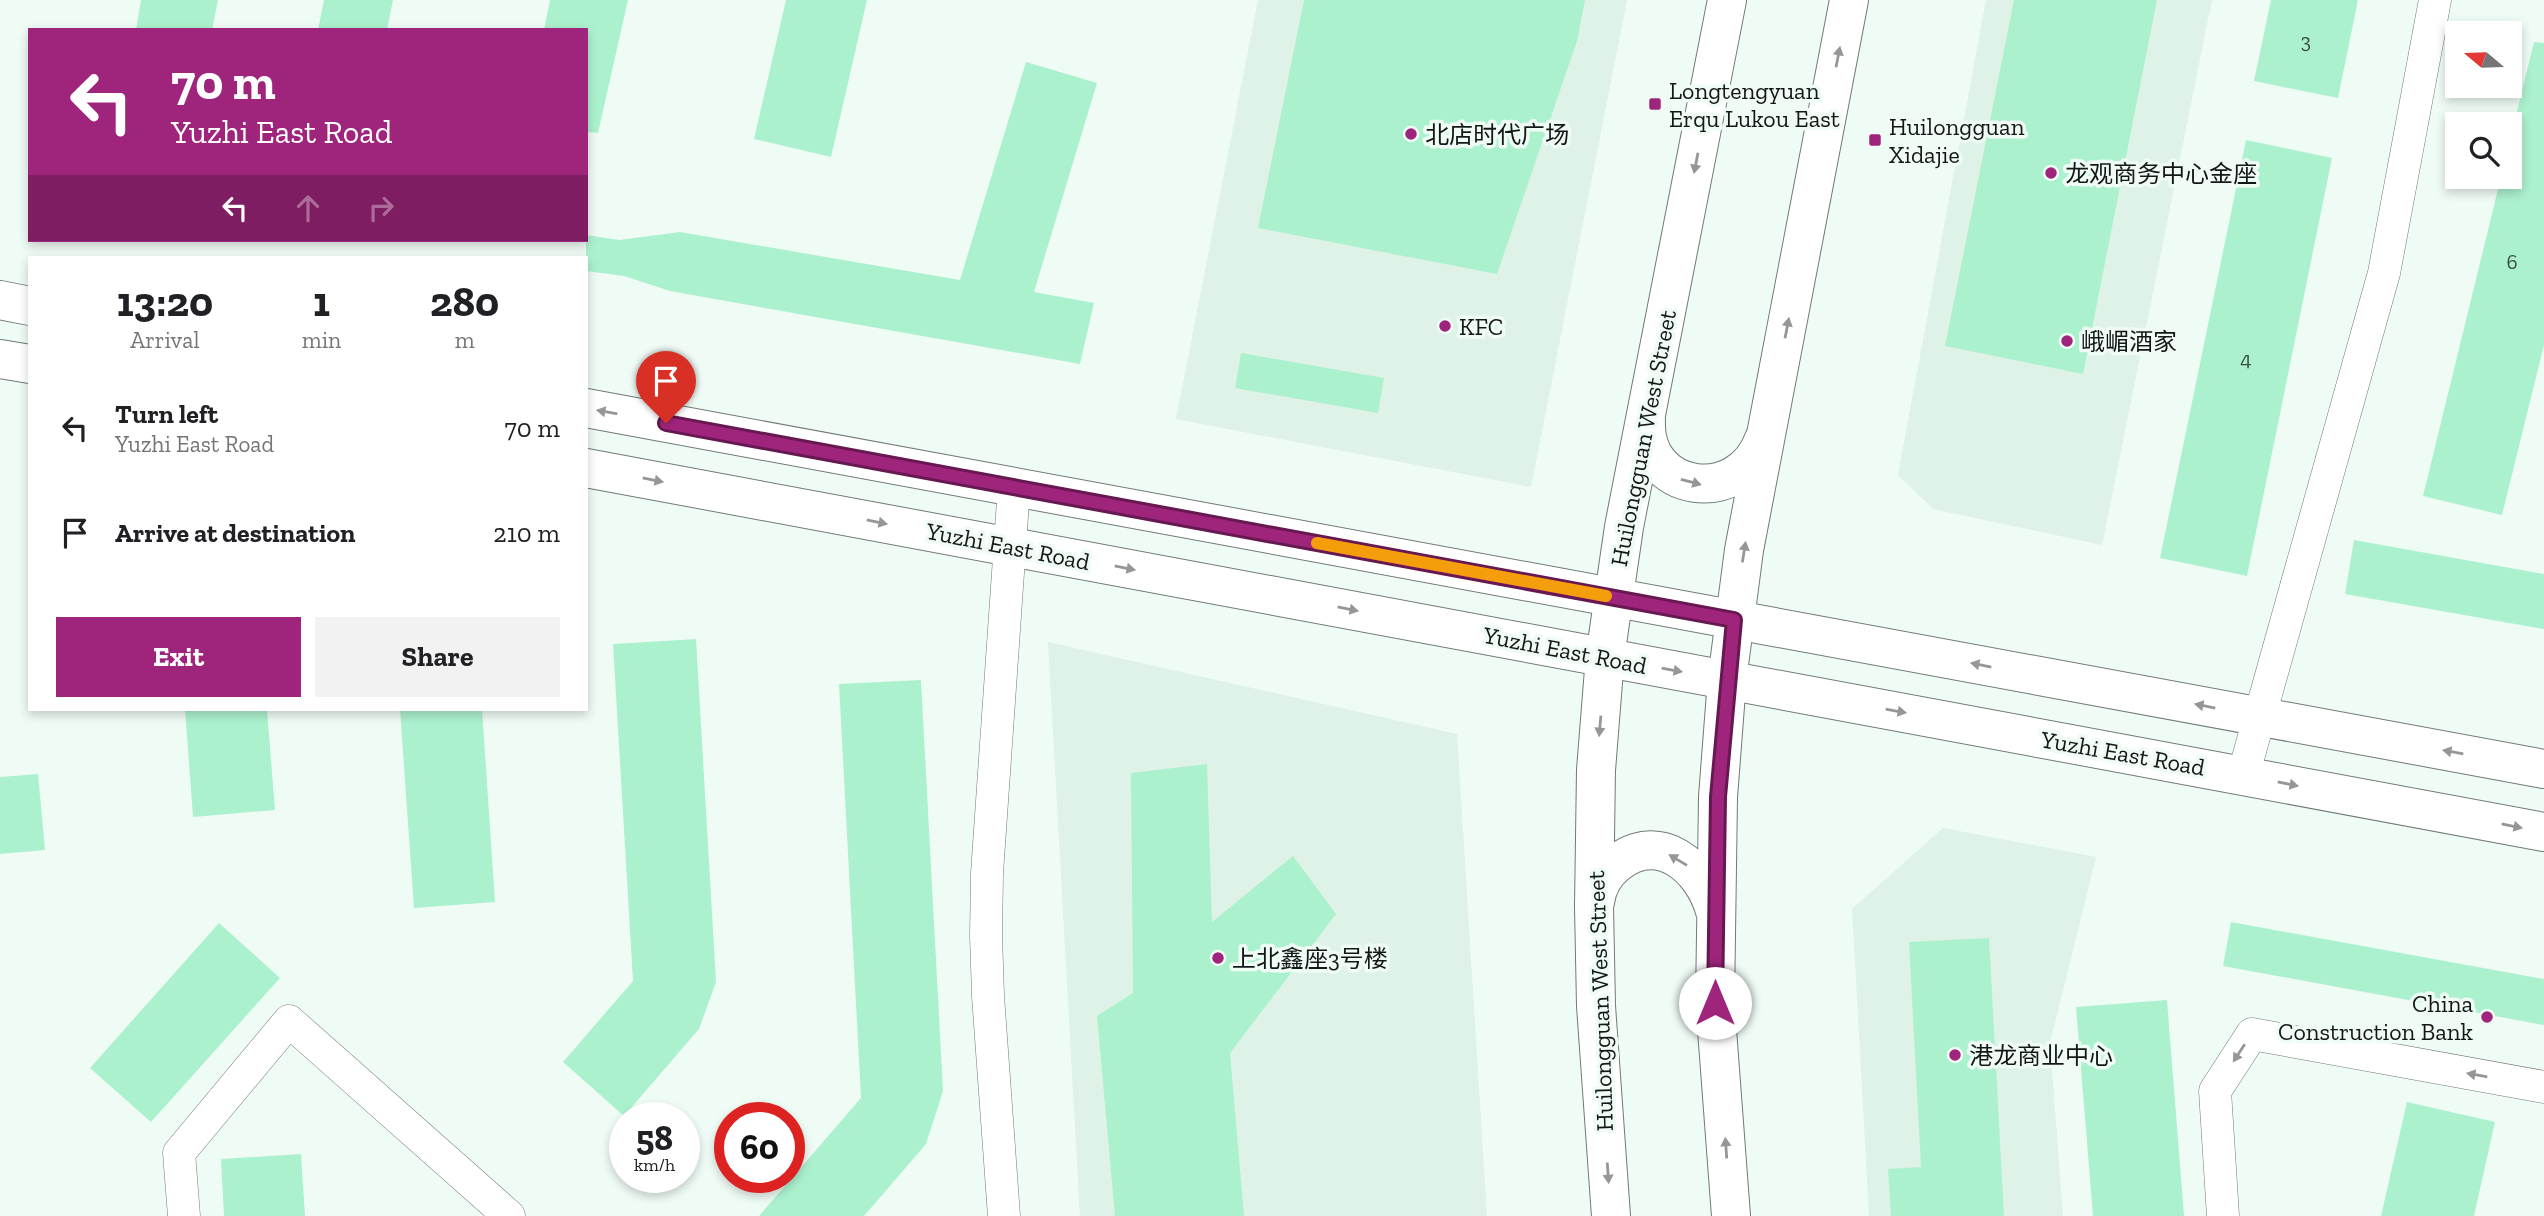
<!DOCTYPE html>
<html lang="en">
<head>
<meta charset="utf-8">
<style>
	body { margin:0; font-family:"Zilla Slab","Noto Sans SC",serif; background:#f2f2f2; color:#202124; height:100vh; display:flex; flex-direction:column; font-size:26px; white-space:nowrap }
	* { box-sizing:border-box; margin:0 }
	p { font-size:23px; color:#757577 }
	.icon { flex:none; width:38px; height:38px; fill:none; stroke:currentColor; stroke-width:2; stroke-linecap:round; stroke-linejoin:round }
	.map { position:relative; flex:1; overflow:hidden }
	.details { position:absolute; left:28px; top:256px; width:560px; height:455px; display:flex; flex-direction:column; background:#fff; border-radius:0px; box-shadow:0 4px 10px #0003 }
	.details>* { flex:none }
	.banner { position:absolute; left:28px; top:28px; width:560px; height:214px; border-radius:0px; box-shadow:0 4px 10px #0003; background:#9f257c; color:#fff; overflow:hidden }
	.needle { width:46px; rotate:289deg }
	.buttons { position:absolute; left:2445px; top:21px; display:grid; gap:14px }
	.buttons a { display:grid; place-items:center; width:77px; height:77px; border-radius:0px; background:#fff; box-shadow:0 4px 10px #0003; font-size:35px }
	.speed { position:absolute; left:609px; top:1102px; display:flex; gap:14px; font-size:35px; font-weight:700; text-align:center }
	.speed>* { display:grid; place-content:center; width:91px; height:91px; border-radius:50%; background:#fff; box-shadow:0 4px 10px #0003; line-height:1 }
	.speed small { font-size:18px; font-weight:400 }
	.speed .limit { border:10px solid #d22; background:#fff; color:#111 }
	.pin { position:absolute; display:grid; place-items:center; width:60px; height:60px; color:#fff; margin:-72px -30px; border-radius:50% 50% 50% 0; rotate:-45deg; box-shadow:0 0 7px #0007 }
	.pin .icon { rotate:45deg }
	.me { position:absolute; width:77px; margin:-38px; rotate:0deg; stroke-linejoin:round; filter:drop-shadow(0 0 5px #0008) }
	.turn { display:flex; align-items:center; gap:24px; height:147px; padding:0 28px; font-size:32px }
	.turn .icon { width:91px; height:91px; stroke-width:2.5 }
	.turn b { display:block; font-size:49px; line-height:60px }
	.lanes { display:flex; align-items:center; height:66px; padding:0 28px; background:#0003; justify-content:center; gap:35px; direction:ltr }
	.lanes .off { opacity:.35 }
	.eta { display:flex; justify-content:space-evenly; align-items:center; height:119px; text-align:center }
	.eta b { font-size:42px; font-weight:700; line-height:49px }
	.primary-button { display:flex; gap:14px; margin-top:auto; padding:14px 28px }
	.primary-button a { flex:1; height:80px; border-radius:0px; background:#9f257c; color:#fff; font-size:28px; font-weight:700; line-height:80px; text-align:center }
	.primary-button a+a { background:#f2f2f2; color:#202124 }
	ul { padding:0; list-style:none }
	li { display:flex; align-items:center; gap:21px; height:105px; padding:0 28px }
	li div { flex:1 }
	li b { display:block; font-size:26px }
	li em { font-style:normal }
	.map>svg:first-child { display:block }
	.built { fill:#def2e7 }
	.building { fill:#acf1ce }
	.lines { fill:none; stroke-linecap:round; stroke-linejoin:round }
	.street-casing { stroke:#717b75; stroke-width:33 }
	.secondary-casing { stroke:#717b75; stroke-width:40 }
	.primary-casing { stroke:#717b75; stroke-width:40 }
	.street { stroke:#fff; stroke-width:32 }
	.secondary { stroke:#fff; stroke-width:38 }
	.primary { stroke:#fff; stroke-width:38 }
	.oneway { fill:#959796 }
	.route-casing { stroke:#671851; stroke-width:18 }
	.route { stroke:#9f257c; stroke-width:12 }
	.slow { stroke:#f59e0b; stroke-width:12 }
	.poi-dot { fill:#9f257c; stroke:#effbf5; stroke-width:2.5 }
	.labels { text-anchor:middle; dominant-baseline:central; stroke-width:7; stroke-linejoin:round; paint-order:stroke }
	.number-label { font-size:21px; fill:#394e43 }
	.poi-label { font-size:24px; fill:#131715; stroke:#effbf5; text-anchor:start }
	.street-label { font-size:24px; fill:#131715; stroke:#effbf5 }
</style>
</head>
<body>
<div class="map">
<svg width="2544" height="1216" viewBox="0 0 2544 1216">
	<rect width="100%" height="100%" fill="#effbf5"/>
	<path class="built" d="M 1258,0 L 1627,0 L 1531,487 L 1176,419 Z
		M 1986,0 L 2212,0 L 2102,545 L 1933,509 L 1898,475 Z
		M 1048,642 L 1457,734 L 1487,1216 L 1080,1216 Z
		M 1943,828 L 2096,857 L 2050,1043 L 2063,1216 L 1869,1216 L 1852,909 Z"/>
	<path class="building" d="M 141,0 L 218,0 L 212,30 L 136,30 Z
		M 324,0 L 393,0 L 387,30 L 318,30 Z
		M 550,0 L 628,0 L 598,133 L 586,132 L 586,30 L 544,30 Z
		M 786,0 L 867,0 L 831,157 L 754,139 Z
		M 1304,0 L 1585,0 L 1577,41 L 1497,274 L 1258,228 Z
		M 2014,0 L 2157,0 L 2083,374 L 1945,346 Z
		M 2271,0 L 2358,0 L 2338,98 L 2254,81 Z
		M 2534,42 L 2544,43 L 2544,345 L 2502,515 L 2423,496 L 2501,177 L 2510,177 L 2510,140 Z
		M 1026,62 L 1097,83 L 1034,292 L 1094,303 L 1080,364 L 670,291 L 624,276 L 586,271 L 586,235 L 619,240 L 680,232 L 960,280 Z
		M 2246,140 L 2332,158 L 2247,576 L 2160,558 Z
		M 1241,353 L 1384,378 L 1378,413 L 1235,388 Z
		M 2354,540 L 2544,574 L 2544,629 L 2345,594 Z
		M 696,639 L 716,982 L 699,1029 L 624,1116 L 563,1062 L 633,981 L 613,644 Z
		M 921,680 L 943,1091 L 926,1144 L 864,1216 L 759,1216 L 861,1098 L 839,684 Z
		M 185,709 L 267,709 L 275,810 L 193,817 Z
		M 400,709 L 482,709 L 495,902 L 414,908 Z
		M 1207,764 L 1212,922 L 1293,856 L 1336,914 L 1230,1053 L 1244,1216 L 1115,1216 L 1097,1016 L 1133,993 L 1131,773 Z
		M 38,774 L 45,850 L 0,854 L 0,777 Z
		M 2231,922 L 2544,979 L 2544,1025 L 2223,966 Z
		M 219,923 L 280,978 L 151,1122 L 90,1068 Z
		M 1989,938 L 2004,1216 L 1891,1216 L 1888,1169 L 1921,1167 L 1909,942 Z
		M 2167,1000 L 2184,1216 L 2093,1216 L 2076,1007 Z
		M 2407,1102 L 2495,1122 L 2474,1216 L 2381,1216 Z
		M 301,1154 L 305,1216 L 224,1216 L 221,1159 Z"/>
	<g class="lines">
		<defs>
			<path id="street" d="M 2243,776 L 2384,273 L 2435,0
				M 184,1216 L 179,1153 L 289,1021 L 509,1216
				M 1004,1216 L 988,996 L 986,936 L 987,873 L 1014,487
				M 2223,1216 L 2215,1091 L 2252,1034 L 2544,1087"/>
			<path id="secondary" d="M 0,300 L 30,306
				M 0,359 L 30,364
				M 586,408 L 2544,769
				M 586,468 L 2544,832"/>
			<path id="primary" d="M 1646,420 C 1642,493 1739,508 1764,439
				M 1595,902 C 1597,887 1604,874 1616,864 C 1659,829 1703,867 1715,911
				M 1611,1216 L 1596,1006 L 1594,906 L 1596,770 L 1605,657 L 1624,527 L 1727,0
				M 1731,1216 L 1715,1003 L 1718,797 L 1727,680 L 1744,550 L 1849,0"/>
		</defs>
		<use href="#street" class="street-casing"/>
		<use href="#secondary" class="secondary-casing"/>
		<use href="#primary" class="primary-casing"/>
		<use href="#street" class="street"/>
		<use href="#secondary" class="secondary"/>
		<use href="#primary" class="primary"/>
	</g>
	<defs><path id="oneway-solid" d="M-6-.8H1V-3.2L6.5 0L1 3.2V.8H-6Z" transform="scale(1.75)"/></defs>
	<g class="oneway">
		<use href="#oneway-solid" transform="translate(1838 57) rotate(-79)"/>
		<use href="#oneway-solid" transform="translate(1696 163) rotate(101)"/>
		<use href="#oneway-solid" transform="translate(1787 328) rotate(-79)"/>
		<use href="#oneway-solid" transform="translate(607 412) rotate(-170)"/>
		<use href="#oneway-solid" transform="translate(653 480) rotate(11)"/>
		<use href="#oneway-solid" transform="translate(1691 482) rotate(15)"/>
		<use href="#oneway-solid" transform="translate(877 522) rotate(11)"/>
		<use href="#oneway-solid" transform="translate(1744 552) rotate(-81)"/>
		<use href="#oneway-solid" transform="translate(1125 568) rotate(11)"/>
		<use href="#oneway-solid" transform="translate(1348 609) rotate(11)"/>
		<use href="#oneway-solid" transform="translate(1981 665) rotate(-169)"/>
		<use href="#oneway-solid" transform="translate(1672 670) rotate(10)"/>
		<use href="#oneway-solid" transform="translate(2205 706) rotate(-169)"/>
		<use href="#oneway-solid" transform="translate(1896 711) rotate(10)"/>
		<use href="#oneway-solid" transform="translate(1600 726) rotate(95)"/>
		<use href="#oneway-solid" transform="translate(2453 752) rotate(-170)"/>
		<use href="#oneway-solid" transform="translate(2288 784) rotate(11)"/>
		<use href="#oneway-solid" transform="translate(2512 826) rotate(11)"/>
		<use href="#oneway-solid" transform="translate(1678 860) rotate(-149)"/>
		<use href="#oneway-solid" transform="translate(2239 1053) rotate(123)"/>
		<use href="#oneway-solid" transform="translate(2477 1075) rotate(-170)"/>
		<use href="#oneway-solid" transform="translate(1726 1148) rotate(-94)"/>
		<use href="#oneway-solid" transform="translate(1608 1173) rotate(86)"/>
	</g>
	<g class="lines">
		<defs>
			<path id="route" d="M 666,423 L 1734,620 L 1718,797 L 1715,1003"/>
		</defs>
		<use href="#route" class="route-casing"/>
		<use href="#route" class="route"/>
		<path class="slow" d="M 1317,543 L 1606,596"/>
	</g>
	<g class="poi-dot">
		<rect x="1648" y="97" width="14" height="14" rx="3.5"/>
		<circle cx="1411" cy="134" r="7"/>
		<rect x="1868" y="133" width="14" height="14" rx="3.5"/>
		<circle cx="2051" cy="173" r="7"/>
		<circle cx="1445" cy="326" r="7"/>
		<circle cx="2067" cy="341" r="7"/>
		<circle cx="1218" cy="958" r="7"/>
		<circle cx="2487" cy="1017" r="7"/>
		<circle cx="1955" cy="1055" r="7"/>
	</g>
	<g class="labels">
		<g class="number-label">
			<text x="2306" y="40">3</text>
			<text x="2512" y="261">6</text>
			<text x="2246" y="358">4</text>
		</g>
		<g class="poi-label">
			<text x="1669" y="90">Longtengyuan<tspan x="1669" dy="28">Erqu Lukou East</tspan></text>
			<text x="1889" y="126">Huilongguan<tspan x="1889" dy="28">Xidajie</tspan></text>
			<text x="1425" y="134">北店时代广场</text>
			<text x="2065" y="173">龙观商务中心金座</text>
			<text x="1459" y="326">KFC</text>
			<text x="2081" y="341">峨嵋酒家</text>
			<text x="1232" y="958">上北鑫座3号楼</text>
			<text x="2473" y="1003" text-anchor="end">China<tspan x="2473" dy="28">Construction Bank</tspan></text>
			<text x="1969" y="1055">港龙商业中心</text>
		</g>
		<g class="street-label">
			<text transform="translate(1643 438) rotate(-79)">Huilongguan West Street</text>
			<text transform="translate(1008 546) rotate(11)">Yuzhi East Road</text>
			<text transform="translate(1565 650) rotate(11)">Yuzhi East Road</text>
			<text transform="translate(2123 753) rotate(10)">Yuzhi East Road</text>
			<text transform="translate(1600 1001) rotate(-92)">Huilongguan West Street</text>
		</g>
	</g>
</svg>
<div class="buttons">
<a><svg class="needle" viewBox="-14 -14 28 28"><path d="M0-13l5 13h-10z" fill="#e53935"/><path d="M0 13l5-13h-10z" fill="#757577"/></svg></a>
<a><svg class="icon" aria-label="search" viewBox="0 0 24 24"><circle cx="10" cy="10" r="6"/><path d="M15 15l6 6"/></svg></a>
</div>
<div class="speed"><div>58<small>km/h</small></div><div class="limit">60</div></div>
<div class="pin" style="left:666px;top:423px;background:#d93025"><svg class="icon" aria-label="arrive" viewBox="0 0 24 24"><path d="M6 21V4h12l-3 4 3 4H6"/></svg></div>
<svg class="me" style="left:1715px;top:1003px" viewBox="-20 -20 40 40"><circle r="19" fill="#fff"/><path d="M0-13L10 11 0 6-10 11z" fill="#9f257c"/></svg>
<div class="banner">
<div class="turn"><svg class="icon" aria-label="left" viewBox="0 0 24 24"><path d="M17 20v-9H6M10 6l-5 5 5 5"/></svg><div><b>70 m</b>Yuzhi East Road</div></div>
<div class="lanes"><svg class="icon" aria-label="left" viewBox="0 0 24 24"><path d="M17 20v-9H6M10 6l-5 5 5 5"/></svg><svg class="icon off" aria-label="ahead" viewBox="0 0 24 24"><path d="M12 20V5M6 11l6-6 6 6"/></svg><svg class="icon off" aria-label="right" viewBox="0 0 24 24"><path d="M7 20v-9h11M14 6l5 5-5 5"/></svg></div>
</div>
<section class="details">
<div class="eta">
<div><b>13:20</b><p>Arrival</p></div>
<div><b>1</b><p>min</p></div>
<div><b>280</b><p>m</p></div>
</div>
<ul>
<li><svg class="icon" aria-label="left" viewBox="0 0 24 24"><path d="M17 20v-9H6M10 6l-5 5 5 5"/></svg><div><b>Turn left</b><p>Yuzhi East Road</p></div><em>70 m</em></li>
<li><svg class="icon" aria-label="arrive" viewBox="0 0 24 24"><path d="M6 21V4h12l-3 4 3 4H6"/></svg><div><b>Arrive at destination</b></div><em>210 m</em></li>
</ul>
<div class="primary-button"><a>Exit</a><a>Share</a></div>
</section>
</div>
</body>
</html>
